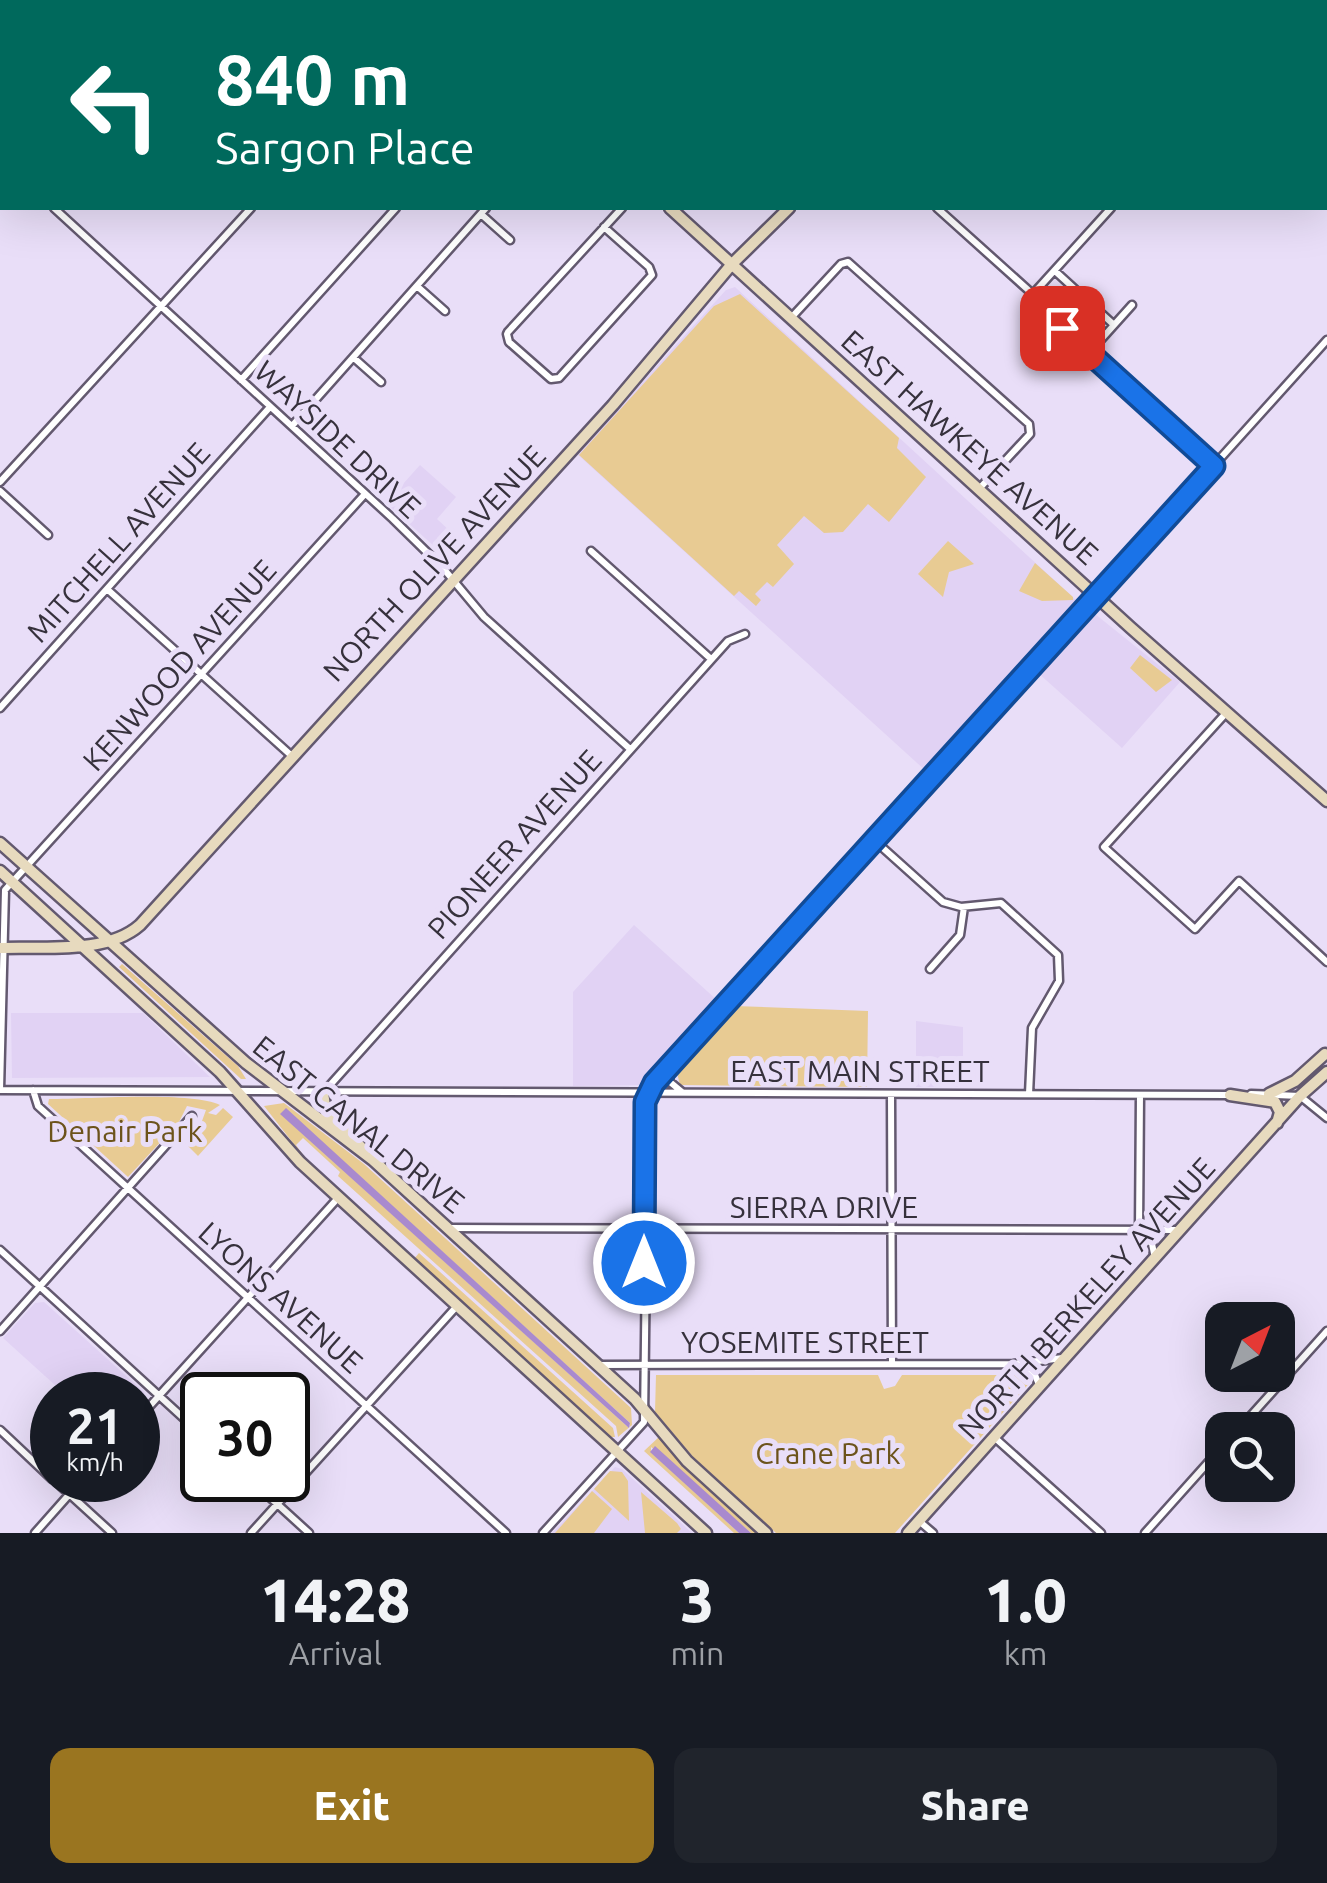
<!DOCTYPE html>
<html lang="en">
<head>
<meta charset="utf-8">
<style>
	body { margin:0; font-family:Ubuntu,sans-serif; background:#20242c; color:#f1f3f6; height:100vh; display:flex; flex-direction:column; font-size:38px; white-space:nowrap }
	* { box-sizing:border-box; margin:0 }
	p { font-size:32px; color:#9ea1a6 }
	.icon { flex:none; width:55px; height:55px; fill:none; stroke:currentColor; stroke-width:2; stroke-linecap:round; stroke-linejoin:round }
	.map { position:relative; height:1533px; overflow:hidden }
	.sheet { display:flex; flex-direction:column; background:#171b24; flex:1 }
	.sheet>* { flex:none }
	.hud { position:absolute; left:0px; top:0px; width:1328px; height:210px; box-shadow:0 10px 40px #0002; background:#00695c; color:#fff; overflow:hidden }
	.needle { width:65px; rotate:42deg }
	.tools { position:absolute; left:1205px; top:1302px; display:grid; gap:20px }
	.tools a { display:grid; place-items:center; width:90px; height:90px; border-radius:20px; background:#171b24; box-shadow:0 10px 40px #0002; font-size:50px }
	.speed { position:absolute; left:30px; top:1372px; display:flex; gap:20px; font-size:50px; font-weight:700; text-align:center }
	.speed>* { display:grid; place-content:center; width:130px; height:130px; border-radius:50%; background:#171b24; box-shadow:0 10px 40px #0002; line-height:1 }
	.speed small { font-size:25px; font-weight:400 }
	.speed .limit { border:5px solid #111; border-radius:15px; background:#fff; color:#111 }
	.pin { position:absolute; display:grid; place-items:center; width:85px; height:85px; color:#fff; margin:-42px; border-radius:20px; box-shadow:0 5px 15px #0006 }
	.me { position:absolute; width:110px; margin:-55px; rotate:0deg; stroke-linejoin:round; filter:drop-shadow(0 0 8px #0008) }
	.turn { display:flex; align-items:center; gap:35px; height:210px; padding:0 50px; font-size:45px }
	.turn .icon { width:130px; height:130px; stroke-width:2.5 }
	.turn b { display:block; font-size:70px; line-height:85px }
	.eta { display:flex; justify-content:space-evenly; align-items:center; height:170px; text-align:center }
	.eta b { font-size:60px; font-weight:800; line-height:70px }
	.cta { display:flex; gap:20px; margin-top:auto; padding:20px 50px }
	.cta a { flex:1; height:115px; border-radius:20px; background:#9a7520; color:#fff; font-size:40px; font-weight:800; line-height:115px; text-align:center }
	.cta a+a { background:#20242c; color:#f1f3f6 }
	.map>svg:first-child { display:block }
	.built { fill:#e1d2f4 }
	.green { fill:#e8cb93; fill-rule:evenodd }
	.water { fill:#a98ace }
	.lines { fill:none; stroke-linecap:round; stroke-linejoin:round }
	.street-casing { stroke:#63596f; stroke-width:11 }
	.secondary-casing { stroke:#63596f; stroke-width:15 }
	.street { stroke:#fff; stroke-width:6 }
	.secondary { stroke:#e7dabe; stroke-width:10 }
	.route-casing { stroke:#114b97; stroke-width:25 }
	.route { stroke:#1a73e8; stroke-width:18 }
	.labels { text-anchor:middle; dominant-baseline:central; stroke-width:10; stroke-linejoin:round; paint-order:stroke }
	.street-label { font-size:30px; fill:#36313c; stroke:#e9def8 }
	.park-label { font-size:30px; fill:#6c531b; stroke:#e9def8 }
</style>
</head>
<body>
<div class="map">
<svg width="1327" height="1533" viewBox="0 0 1327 1533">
	<rect width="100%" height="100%" fill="#e9def8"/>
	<path class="built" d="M 1094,0 L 1327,0 L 1327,160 L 1325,2 Z
		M 735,287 L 1077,601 L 927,772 L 577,454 L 726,290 Z
		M 420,465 L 456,497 L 437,519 L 464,544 L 453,557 L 445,556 L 386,503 Z
		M 1095,614 L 1180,682 L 1122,748 L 1037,672 L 1086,618 Z
		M 634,925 L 718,1001 L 642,1085 L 573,1086 L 573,992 Z
		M 11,1013 L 143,1013 L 210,1077 L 12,1078 Z
		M 916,1021 L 963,1027 L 963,1087 L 916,1087 Z
		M 44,1302 L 144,1392 L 146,1399 L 138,1410 L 138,1395 L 66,1395 L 3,1338 L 35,1303 Z
		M 615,1467 L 622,1469 L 692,1533 L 552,1533 Z"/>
	<path class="green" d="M 740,294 L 899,438 L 897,448 L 926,477 L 889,522 L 868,504 L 843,532 L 824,533 L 804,516 L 777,545 L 794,564 L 773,587 L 767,582 L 755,594 L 761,600 L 756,606 L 739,591 L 734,596 L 579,455 L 714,306 Z
		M 948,541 L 974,564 L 949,572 L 943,597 L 918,574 Z
		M 1035,563 L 1073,597 L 1073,600 L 1042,601 L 1019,591 Z
		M 1140,655 L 1172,680 L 1156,692 L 1130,668 Z
		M 122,964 L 238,1066 L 246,1079 L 241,1079 L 119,967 Z
		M 734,1006 L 868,1011 L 867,1087 L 680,1085 L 676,1069 Z
		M 49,1099 C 89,1099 191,1091 220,1105 L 208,1113 L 216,1115 L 223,1108 L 233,1117 L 198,1156 L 182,1140 L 202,1121 L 206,1110 L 187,1106 L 179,1122 L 128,1177 L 48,1104 Z
		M 284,1103 L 364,1164 L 631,1408 L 632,1425 L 618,1437 L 616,1426 L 338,1176 L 340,1172 L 303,1138 L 296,1145 L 308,1162 L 264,1106 ZM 287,1110 L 630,1423 L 629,1428 L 281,1114 Z
		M 419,1253 L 613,1428 L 615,1437 L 609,1437 L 414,1259 Z
		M 656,1375 L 878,1375 L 884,1389 L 895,1386 L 902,1375 L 1029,1375 L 1033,1379 L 895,1533 L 776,1533 L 694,1458 L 655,1412 Z
		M 660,1436 L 689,1471 L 757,1533 L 751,1533 L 651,1447 L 651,1452 L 739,1533 L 734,1533 L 644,1451 Z
		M 610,1471 L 622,1472 L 628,1481 L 629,1521 L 594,1489 Z
		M 592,1491 L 612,1509 L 594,1533 L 555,1533 Z
		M 641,1492 L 677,1523 L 681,1529 L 677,1533 L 645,1533 Z"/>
	<path class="water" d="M 286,1108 L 630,1423 L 629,1428 L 280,1114 Z
		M 655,1446 L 751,1533 L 739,1533 L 650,1452 Z"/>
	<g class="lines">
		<defs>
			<path id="street" d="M 1078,0 L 1081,2
				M 6,2 L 8,0
				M 698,2 L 700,0
				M 0,9 L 2,7
				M 0,158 L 2,160
				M 1325,192 L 1327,193
				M 54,208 L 393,519 L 443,568 L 484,617 L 630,749
				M 937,208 L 1036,297
				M 482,215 L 510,240
				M 604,227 L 649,267 L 652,275 L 559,378 L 551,379 L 509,342 L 507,334 L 508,332 L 622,208
				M 1055,271 L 1114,325
				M 418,287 L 445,311
				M 1033,294 L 1111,208
				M 791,318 L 841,264 L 848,262 L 1029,424 L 1030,434 L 979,489
				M 1046,321 L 1061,328 L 1214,465
				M 1096,345 L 1132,305
				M 354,358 L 381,382
				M 241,380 L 396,208
				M 292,426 L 486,208
				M 0,482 L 251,208
				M 0,491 L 48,535
				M 365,494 L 5,890 L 0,1090 L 1229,1095
				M 591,551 L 711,659
				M 107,589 L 294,758
				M 0,708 L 270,407
				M 1227,712 L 1104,847 L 1195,929 L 1239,881 L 1327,962
				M 874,840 L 943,902 L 961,907 L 1001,903 L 1058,955 L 1059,981 L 1032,1028 L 1029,1094
				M 930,969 L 960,935 L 964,907
				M 668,1071 L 670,1082 L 682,1092
				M 33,1090 L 38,1106 L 506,1533
				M 323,1093 L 728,641 L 745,634
				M 891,1094 L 892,1364
				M 1251,1094 L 1300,1096 L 1327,1118
				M 448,1228 L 1181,1230
				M 1139,1230 L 1140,1095
				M 1140,1231 L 1152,1244 L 1155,1258
				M 0,1250 L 202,1435
				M 0,1331 L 192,1116
				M 597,1365 L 1013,1364 L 1063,1358
				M 1014,1365 L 1035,1375 L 1040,1387
				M 138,1419 L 338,1198
				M 0,1430 L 52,1479
				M 1238,1430 L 1327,1331
				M 994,1437 L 1101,1533
				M 54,1480 L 112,1533
				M 251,1480 L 309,1533
				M 919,1521 L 933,1533
				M 35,1533 L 82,1480
				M 251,1533 L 457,1306
				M 543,1533 L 644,1422 L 648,1093 L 1327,340
				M 1145,1533 L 1222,1447"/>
			<path id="secondary" d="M 439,0 L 442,2
				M 968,2 L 970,0
				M 670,208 L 1131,628 L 1327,801
				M 0,843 L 246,1063 L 373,1160 L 635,1399 L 687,1461 L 766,1533
				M 0,871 L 220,1072 L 300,1162 L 706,1533
				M 0,948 C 43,946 106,955 140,925 L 613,405 L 732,264 L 789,208
				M 323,1093 L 326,1112 L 362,1148
				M 1269,1094 L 1295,1081 L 1325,1054
				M 1230,1095 L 1275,1102 L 1280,1112 L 1277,1123
				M 908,1533 L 1300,1096 L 1327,1072"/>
		</defs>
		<use href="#street" class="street-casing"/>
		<use href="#secondary" class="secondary-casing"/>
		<use href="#street" class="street"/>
		<use href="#secondary" class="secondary"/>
	</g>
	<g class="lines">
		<defs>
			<path id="route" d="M 644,1263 L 645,1102 L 654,1083 L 1214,466 L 1062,328"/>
		</defs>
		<use href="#route" class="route-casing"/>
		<use href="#route" class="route"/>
	</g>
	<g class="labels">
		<g class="street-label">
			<text transform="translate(338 439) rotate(43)">WAYSIDE DRIVE</text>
			<text transform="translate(970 447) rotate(42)">EAST HAWKEYE AVENUE</text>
			<text transform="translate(118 542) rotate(-48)">MITCHELL AVENUE</text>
			<text transform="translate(434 563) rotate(-47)">NORTH OLIVE AVENUE</text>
			<text transform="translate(179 665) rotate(-48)">KENWOOD AVENUE</text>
			<text transform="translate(514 844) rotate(-48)">PIONEER AVENUE</text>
			<text x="860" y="1071">EAST MAIN STREET</text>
			<text transform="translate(359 1124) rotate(39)">EAST CANAL DRIVE</text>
			<text x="824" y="1207">SIERRA DRIVE</text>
			<text transform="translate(281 1297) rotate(42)">LYONS AVENUE</text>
			<text transform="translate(1086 1298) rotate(-48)">NORTH BERKELEY AVENUE</text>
			<text x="805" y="1342">YOSEMITE STREET</text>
		</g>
		<g class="park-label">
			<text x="125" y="1131">Denair Park</text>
			<text x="828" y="1453">Crane Park</text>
		</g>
	</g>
</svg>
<div class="tools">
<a><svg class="needle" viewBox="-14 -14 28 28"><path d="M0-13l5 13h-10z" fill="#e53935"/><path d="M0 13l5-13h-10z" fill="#9ea1a6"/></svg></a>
<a><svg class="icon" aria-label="search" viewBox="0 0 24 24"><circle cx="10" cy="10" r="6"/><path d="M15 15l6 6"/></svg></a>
</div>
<div class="speed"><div>21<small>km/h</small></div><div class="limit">30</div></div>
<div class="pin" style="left:1062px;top:328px;background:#d93025"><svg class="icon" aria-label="arrive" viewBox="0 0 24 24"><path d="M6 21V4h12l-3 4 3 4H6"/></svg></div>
<svg class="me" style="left:644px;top:1263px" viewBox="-20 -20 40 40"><circle r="17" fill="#1a73e8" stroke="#fff" stroke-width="3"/><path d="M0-11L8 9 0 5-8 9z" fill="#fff"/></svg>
<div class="hud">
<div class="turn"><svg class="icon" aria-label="left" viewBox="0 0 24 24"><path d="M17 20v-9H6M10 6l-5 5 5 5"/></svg><div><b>840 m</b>Sargon Place</div></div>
</div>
</div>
<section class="sheet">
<div class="eta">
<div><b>14:28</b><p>Arrival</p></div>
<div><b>3</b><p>min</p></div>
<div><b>1.0</b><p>km</p></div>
</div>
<div class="cta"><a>Exit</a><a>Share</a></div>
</section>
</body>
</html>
